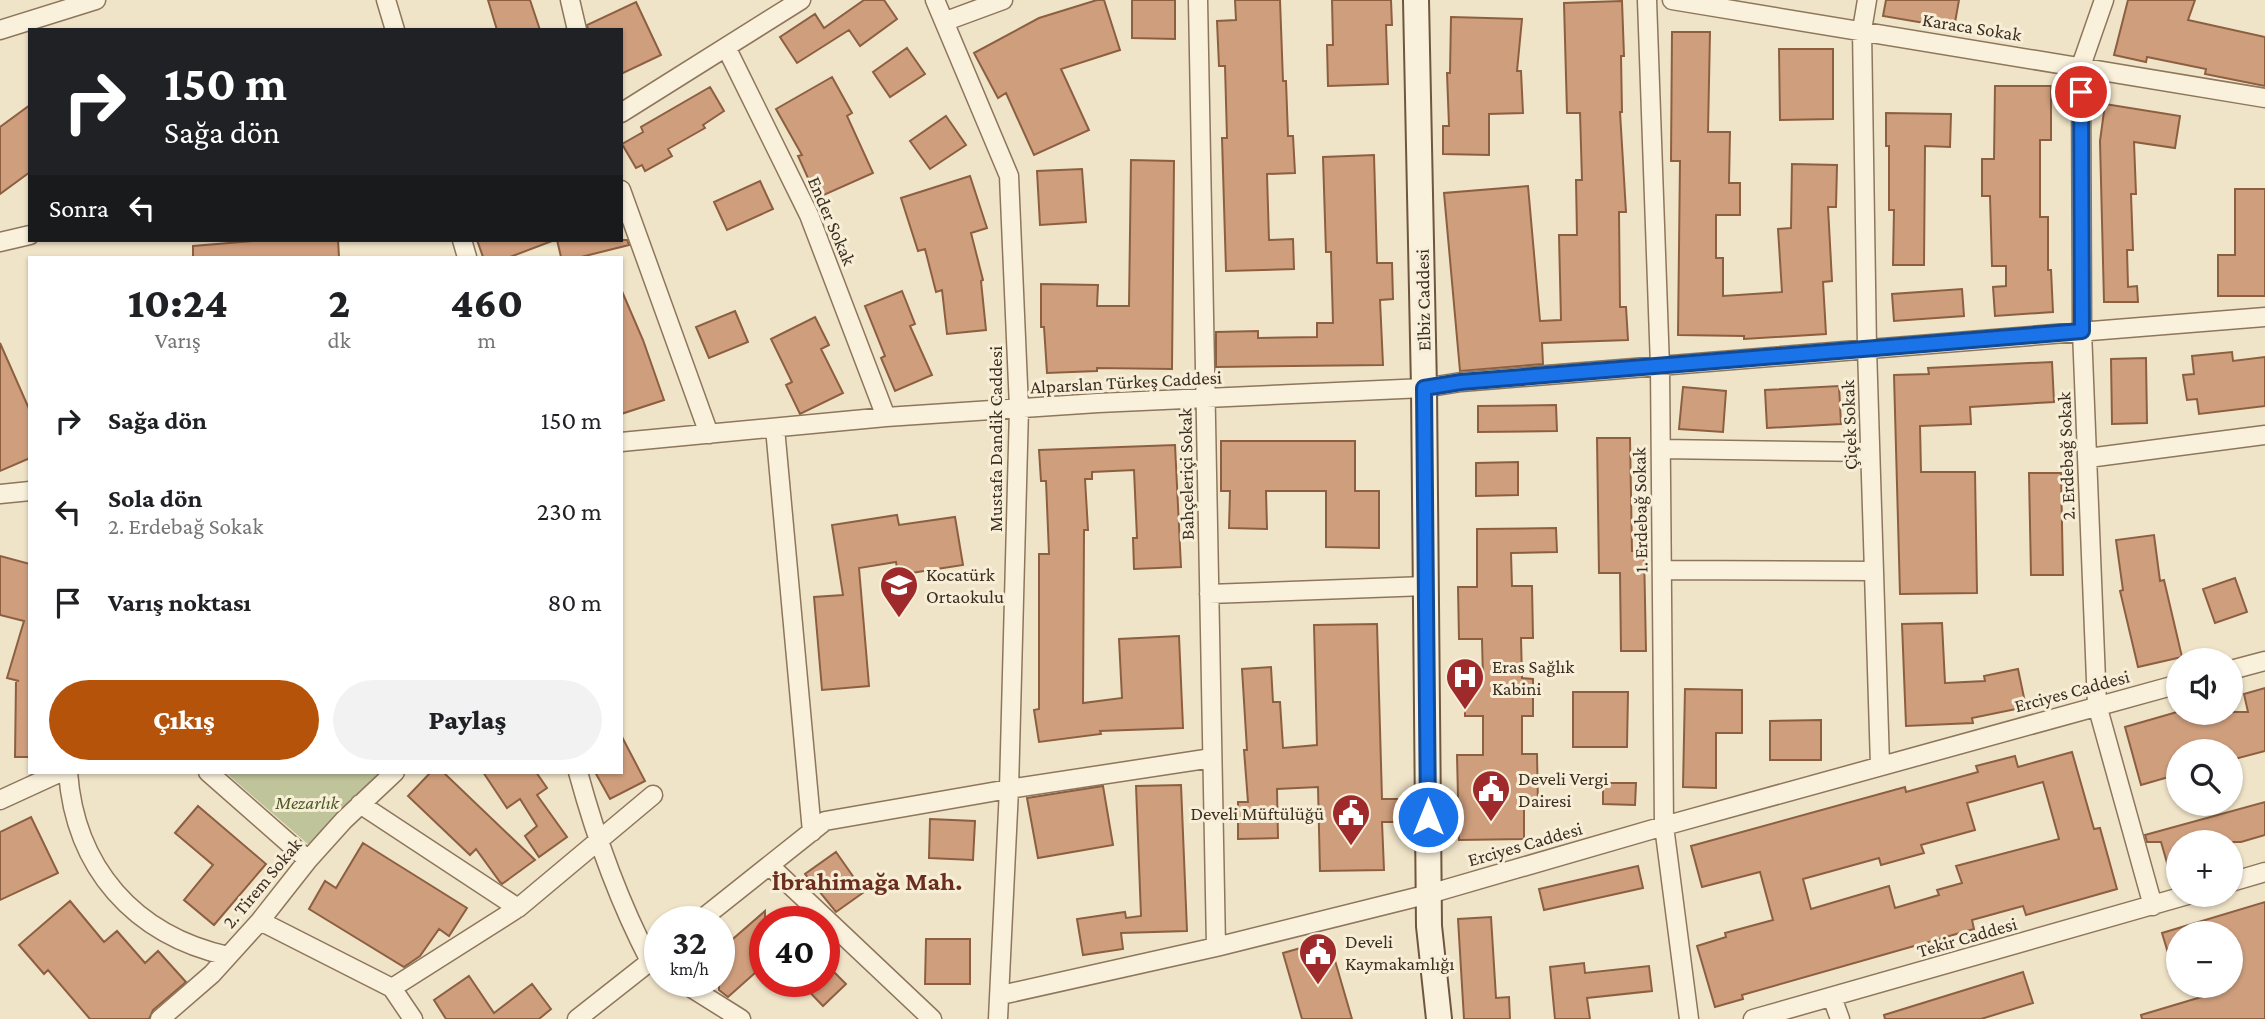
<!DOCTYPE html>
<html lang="tr">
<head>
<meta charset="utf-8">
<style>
	body { margin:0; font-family:"Crimson Pro",serif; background:#f2f2f2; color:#202124; height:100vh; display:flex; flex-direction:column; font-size:26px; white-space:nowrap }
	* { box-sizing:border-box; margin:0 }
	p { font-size:23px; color:#757577 }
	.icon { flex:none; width:38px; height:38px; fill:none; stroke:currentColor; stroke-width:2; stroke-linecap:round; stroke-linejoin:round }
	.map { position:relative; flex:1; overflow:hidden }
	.sheet { position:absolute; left:28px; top:256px; width:595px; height:518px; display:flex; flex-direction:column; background:#fff; border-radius:0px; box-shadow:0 2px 5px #0004 }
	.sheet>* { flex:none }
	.top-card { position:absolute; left:28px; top:28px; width:595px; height:214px; border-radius:0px; box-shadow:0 2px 5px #0004; background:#202124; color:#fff; overflow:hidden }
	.tools { position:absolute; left:2166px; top:648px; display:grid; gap:14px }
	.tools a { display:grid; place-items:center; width:77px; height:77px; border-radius:50%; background:#fff; box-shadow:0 2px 5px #0004; font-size:35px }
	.speed { position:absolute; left:644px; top:906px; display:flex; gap:14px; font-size:35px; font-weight:700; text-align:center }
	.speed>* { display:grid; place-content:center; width:91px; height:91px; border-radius:50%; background:#fff; box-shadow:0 2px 5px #0004; line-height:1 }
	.speed small { font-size:18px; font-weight:400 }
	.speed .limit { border:10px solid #d22; background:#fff; color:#111 }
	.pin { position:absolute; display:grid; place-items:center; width:60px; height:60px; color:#fff; margin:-30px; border:4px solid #fff; border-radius:50%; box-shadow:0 2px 7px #0007 }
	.me { position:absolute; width:77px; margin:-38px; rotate:0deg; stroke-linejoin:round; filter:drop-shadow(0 0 5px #0008) }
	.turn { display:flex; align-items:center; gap:24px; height:147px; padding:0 21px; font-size:32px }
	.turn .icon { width:91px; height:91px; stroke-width:2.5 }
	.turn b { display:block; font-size:49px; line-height:60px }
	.then { display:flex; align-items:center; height:66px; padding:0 21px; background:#0003; gap:14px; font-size:26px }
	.eta { display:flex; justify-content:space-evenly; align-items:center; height:119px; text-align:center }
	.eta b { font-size:42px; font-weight:800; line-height:49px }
	.primary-button { display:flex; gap:14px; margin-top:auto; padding:14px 21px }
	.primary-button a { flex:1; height:80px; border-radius:42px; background:#b45309; color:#fff; font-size:28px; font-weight:800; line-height:80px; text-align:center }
	.primary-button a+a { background:#f2f2f2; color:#202124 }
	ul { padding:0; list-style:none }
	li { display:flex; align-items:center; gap:21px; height:91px; padding:0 21px }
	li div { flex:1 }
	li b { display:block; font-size:26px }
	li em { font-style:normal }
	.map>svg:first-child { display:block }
	.cemetery { fill:#bfc49a }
	.building { fill:#cf9f7d; stroke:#8d5f41; stroke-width:2; fill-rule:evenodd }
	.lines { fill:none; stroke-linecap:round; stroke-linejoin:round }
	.street-casing { stroke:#8d765c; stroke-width:21 }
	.secondary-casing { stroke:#6f573f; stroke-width:28 }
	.street { stroke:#faf1dc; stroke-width:18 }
	.secondary { stroke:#faf1dc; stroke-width:24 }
	.route-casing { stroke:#114b97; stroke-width:18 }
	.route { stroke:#1a73e8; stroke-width:12 }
	.labels { text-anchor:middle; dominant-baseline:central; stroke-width:6; stroke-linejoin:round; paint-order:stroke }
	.street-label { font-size:19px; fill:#3d2e20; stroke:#f7eed8 }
	.poi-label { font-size:19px; fill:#3d2e20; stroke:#f7eed8; text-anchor:start }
	.park-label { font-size:19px; font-style:italic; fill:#4d5a26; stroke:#f7eed8 }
	.district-label { font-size:26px; font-weight:bold; fill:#6b2e1e; stroke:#f7eed8 }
</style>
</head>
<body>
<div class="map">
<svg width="2265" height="1019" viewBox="0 0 2265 1019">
	<rect width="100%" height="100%" fill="#f0e4c8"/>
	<path class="cemetery" d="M 225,772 L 381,772 L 309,845 Z"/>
	<path class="building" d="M 488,0 L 530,0 L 540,30 L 497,30 Z
		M 864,0 L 884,0 L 897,19 L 860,46 L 849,30 L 797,63 L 780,37 L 815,14 L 824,28 Z
		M 1097,0 L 1104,0 L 1120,50 L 1061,69 L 1089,130 L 1034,155 L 1006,93 L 998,98 L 974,53 L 1039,18 Z
		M 1132,0 L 1175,0 L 1175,39 L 1132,38 Z
		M 1235,0 L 1280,0 L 1283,81 L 1286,81 L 1288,136 L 1293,136 L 1295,173 L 1267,174 L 1269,240 L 1293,239 L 1294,269 L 1226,271 L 1222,138 L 1227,138 L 1225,66 L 1219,66 L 1217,21 L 1236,20 Z
		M 1332,0 L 1391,0 L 1392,25 L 1386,25 L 1388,84 L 1328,86 L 1327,45 L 1333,45 Z
		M 1886,0 L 1959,0 L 1954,28 L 1883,16 Z
		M 2128,0 L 2195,0 L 2188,20 L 2265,37 L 2265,86 L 2205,74 L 2206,69 L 2147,57 L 2146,62 L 2114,55 Z
		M 1622,1 L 1624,56 L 1621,56 L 1622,112 L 1620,112 L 1626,212 L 1619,212 L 1620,307 L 1626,307 L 1628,340 L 1542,343 L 1543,364 L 1460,371 L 1444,193 L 1528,186 L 1540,321 L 1561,320 L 1559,235 L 1577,235 L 1576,180 L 1582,180 L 1580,113 L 1567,113 L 1564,3 Z
		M 636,2 L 661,55 L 621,74 L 621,30 L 588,30 L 587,25 Z
		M 1451,17 L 1522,19 L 1517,71 L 1521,71 L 1523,113 L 1489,114 L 1489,155 L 1443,154 L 1443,126 L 1449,126 L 1447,73 L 1450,73 Z
		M 1672,32 L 1710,32 L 1708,132 L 1730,132 L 1729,183 L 1740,183 L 1740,215 L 1716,215 L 1716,258 L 1723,258 L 1723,296 L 1782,292 L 1778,229 L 1791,228 L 1792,164 L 1837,165 L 1836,207 L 1828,207 L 1832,281 L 1823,282 L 1826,334 L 1744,339 L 1744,336 L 1678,335 L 1680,161 L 1671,161 Z
		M 907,48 L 925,74 L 890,97 L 873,72 Z
		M 1779,49 L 1833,49 L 1833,119 L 1780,120 Z
		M 832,77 L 852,113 L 847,116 L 873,173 L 817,198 L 798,156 L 802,155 L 776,109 Z
		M 1995,86 L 2051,86 L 2051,140 L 2040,140 L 2040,217 L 2048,217 L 2048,270 L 2051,270 L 2053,312 L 1995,316 L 1993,287 L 2006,286 L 2006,266 L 1992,266 L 1990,196 L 1982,196 L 1982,159 L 1994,159 Z
		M 710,87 L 724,111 L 703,125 L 705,128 L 668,149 L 672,156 L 645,171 L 642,165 L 636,168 L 622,144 L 643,132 L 641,127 Z
		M 2105,104 L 2180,116 L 2175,148 L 2134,142 L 2136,194 L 2131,194 L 2133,250 L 2127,250 L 2128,287 L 2137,286 L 2138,302 L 2104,302 L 2100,141 Z
		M 30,105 L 30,172 L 0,194 L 0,127 Z
		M 1886,113 L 1951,114 L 1950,147 L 1925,146 L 1924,265 L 1893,265 L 1894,210 L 1889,210 L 1889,146 L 1886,146 Z
		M 946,116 L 966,145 L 930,169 L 910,141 Z
		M 1374,155 L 1377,263 L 1392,263 L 1393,299 L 1380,300 L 1383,365 L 1216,367 L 1216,332 L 1258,331 L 1258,338 L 1317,337 L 1317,323 L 1333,323 L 1331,252 L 1326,252 L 1323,157 Z
		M 1131,160 L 1174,161 L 1172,369 L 1097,368 L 1097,371 L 1047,373 L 1044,327 L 1041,327 L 1041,284 L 1098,285 L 1097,306 L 1129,306 Z
		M 1082,169 L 1086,222 L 1040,225 L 1037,171 Z
		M 970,176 L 987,228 L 971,233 L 983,280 L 981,281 L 986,330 L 947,334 L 942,290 L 936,292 L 925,249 L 918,251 L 901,198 Z
		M 760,181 L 773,209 L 727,230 L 714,202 Z
		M 2235,189 L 2265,189 L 2265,296 L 2218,296 L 2218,255 L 2235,255 Z
		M 264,240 L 338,240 L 339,257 L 193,257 L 193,246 Z
		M 477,240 L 552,240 L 552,241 L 510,257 L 483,257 Z
		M 557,240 L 627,240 L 629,245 L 581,257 L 561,257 Z
		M 621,289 L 643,340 L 664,400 L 621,414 Z
		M 1962,289 L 1964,316 L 1894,321 L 1892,294 Z
		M 902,291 L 915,324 L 910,326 L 932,375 L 895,391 L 881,358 L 885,356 L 865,306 Z
		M 735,311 L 748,342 L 709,358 L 696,327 Z
		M 815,317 L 829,345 L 821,349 L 843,393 L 800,414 L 786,385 L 792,382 L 771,339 Z
		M 0,343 L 30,411 L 30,458 L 0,471 Z
		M 2232,352 L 2233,361 L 2265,357 L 2265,406 L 2199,414 L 2197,399 L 2187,400 L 2183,375 L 2194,374 L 2192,356 Z
		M 2146,358 L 2147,423 L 2112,424 L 2111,359 Z
		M 2052,362 L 2054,402 L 1970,407 L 1971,424 L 1920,426 L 1921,472 L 1975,472 L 1977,593 L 1900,594 L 1894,375 L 1929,374 L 1928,368 Z
		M 1839,386 L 1841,424 L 1767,428 L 1765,390 Z
		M 1683,387 L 1726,391 L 1723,432 L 1679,429 Z
		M 1556,405 L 1557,431 L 1478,432 L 1478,406 Z
		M 1597,438 L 1630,438 L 1632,551 L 1644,551 L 1646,651 L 1621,651 L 1620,573 L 1599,573 Z
		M 1221,441 L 1355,441 L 1355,491 L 1379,491 L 1379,548 L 1326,547 L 1326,491 L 1266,491 L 1267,529 L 1229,528 L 1230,491 L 1221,491 Z
		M 1175,445 L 1181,567 L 1134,569 L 1133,538 L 1137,538 L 1134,470 L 1092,472 L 1092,479 L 1085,479 L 1088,530 L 1084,530 L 1083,703 L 1122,698 L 1119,639 L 1179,636 L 1183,728 L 1100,731 L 1101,734 L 1039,742 L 1034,710 L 1039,709 L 1039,554 L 1049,554 L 1046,481 L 1041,481 L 1039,450 Z
		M 1518,462 L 1518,495 L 1476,496 L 1476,463 Z
		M 2029,473 L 2061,473 L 2063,575 L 2031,575 Z
		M 897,515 L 899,525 L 955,517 L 963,565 L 898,575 L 896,562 L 859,568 L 869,686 L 822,690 L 814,597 L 843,595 L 832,525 Z
		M 1556,528 L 1557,552 L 1511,553 L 1512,586 L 1532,586 L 1533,638 L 1521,638 L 1522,678 L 1533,679 L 1533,716 L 1522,716 L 1522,754 L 1537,754 L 1538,807 L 1524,807 L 1524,839 L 1459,840 L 1457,755 L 1483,755 L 1483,716 L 1465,716 L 1465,679 L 1483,679 L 1482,639 L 1459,639 L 1458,587 L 1477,587 L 1477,529 Z
		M 2154,535 L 2160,581 L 2164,580 L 2182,657 L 2138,667 L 2120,591 L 2123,590 L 2116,540 Z
		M 0,556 L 30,564 L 30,757 L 15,757 L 16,681 L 19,681 L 7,678 L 24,621 L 0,615 Z
		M 2235,578 L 2247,612 L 2215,623 L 2203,589 Z
		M 1942,623 L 1945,683 L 1985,681 L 1984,676 L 2018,669 L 2026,707 L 1972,718 L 1973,723 L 1906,726 L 1902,624 Z
		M 1377,624 L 1382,799 L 1400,799 L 1401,822 L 1382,822 L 1384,870 L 1320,871 L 1318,787 L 1277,789 L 1278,838 L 1238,839 L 1238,802 L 1248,802 L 1244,750 L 1247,750 L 1242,669 L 1271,667 L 1273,702 L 1280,702 L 1283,748 L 1317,745 L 1314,625 Z
		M 2265,688 L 2265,751 L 2231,760 L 2231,751 L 2179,751 L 2179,774 L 2141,785 L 2125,727 L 2177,712 L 2248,712 L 2244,694 Z
		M 1685,689 L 1742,690 L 1742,733 L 1716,733 L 1716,788 L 1683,787 Z
		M 1573,692 L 1628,692 L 1627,747 L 1573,747 Z
		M 1821,720 L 1821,760 L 1770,760 L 1770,721 Z
		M 621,735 L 645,781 L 610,799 L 595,772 L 621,772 Z
		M 2072,752 L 2094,829 L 2100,828 L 2117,889 L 2026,915 L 2023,906 L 1972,920 L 1974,929 L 1742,995 L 1743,999 L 1715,1007 L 1697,946 L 1726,937 L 1725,933 L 1773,920 L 1760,872 L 1702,887 L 1691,846 L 1905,787 L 1906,792 L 1978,772 L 1976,766 L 2015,756 L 2018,767 ZM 2043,782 L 2059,839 L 1956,866 L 1962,883 L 1937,890 L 1939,895 L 1895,908 L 1889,886 L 1811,909 L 1803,879 L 1879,858 L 1881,865 L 1924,853 L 1921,845 L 1975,830 L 1967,803 Z
		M 431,772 L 443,772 L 535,860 L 502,884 L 500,882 L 476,849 L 470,855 L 408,796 Z
		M 483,772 L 536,772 L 547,788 L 537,795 L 567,837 L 539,857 L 525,836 L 537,826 L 520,799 L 507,808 Z
		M 1603,783 L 1636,783 L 1635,805 L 1603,804 Z
		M 1181,785 L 1187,931 L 1121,933 L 1123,949 L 1083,955 L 1077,919 L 1125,912 L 1126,918 L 1141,916 L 1136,786 Z
		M 1103,786 L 1113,845 L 1038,858 L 1027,798 Z
		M 2265,802 L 2265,835 L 2241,842 L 2179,842 L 2179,886 L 2174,887 L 2161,842 L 2147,842 L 2145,835 Z
		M 198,806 L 266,864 L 214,925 L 184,900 L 213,865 L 175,833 Z
		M 31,817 L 58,873 L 0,900 L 0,832 Z
		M 930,819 L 975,821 L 973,860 L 929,858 Z
		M 363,843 L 467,908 L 449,936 L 439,929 L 420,956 L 404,967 L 309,909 L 325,881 L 336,888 Z
		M 836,852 L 864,892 L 836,912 L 805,874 Z
		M 1638,866 L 1643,888 L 1544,910 L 1539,889 Z
		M 70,901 L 104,942 L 117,931 L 145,963 L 158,951 L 186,982 L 153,1010 L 149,1019 L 90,1019 L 48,970 L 44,974 L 19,945 Z
		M 2265,902 L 2265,1019 L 2142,1019 L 2141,1015 L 2218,992 L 2216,985 L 2231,985 L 2231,933 L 2179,933 L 2179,976 L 2175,976 L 2162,933 Z
		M 765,911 L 765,964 L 728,997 L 719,990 L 719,951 Z
		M 1491,917 L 1496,998 L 1509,997 L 1510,1019 L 1464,1019 L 1458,919 Z
		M 926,939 L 970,939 L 970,984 L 925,984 Z
		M 1329,940 L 1352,1019 L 1302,1019 L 1283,953 Z
		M 824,962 L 846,984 L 823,1006 L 800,982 L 824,982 Z
		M 1584,963 L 1585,973 L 1649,966 L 1652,991 L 1587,998 L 1590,1019 L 1555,1019 L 1550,967 Z
		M 2023,972 L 2033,1003 L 1981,1019 L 1885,1019 L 1884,1015 Z
		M 469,976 L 494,1013 L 532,984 L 551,1009 L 539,1019 L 446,1019 L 434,1000 Z"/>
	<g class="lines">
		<defs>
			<path id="street" d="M 386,0 L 395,30
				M 570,0 L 577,30
				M 935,0 L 1009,176 L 1019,408 L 1009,789 L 998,1019
				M 1198,0 L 1216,947
				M 1647,0 L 1660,367 L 1664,826 L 1689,1019
				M 1672,0 L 2265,98
				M 1867,0 L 1862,30 L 1867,348 L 1880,765
				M 2104,0 L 2081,66 L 2082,331 L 2097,705 L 2153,906
				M 946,21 L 1003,0
				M 0,30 L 96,0
				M 726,47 L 809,215 L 886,417
				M 621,113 L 801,0
				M 621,190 L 709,434
				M 462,240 L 467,257
				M 0,242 L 30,235
				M 775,428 L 812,832
				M 621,442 L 886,417 L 1098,403 L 1424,388 L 1461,382 L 2265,317
				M 1661,449 L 1870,452
				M 2088,458 L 2265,435
				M 0,494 L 30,491
				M 1662,570 L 1874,571
				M 1209,594 L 1426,586
				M 2231,670 L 2265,661
				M 68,772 C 75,868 134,935 228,956
				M 208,772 L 308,860
				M 578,772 C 596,838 618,900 650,961 L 660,968
				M 0,800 L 61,772
				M 360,804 L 518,908
				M 770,866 L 932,1019
				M 2231,882 L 2265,872
				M 260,921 L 392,988 L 413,1019
				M 698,922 L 825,821 L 1009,789 L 1212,758
				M 682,982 L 741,1019
				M 392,988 L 518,908 L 653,795
				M 1001,995 L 1216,947 L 1429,894 L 1664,826 L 2179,684
				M 1832,997 L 1840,1019
				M 160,1019 L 212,974 L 260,921 L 308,860 L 344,820 L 395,772
				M 577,1019 L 657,956
				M 1753,1019 L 2191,894"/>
			<path id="secondary" d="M 1416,0 L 1424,388 L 1429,926 L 1439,1019"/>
		</defs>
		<use href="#street" class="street-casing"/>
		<use href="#secondary" class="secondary-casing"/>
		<use href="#street" class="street"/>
		<use href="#secondary" class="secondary"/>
	</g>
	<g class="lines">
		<defs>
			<path id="route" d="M 1428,817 L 1424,388 L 1461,382 L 2082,331 L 2081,92"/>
		</defs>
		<use href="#route" class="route-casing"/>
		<use href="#route" class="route"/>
	</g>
	<defs>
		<symbol id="school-pin" viewBox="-11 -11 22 30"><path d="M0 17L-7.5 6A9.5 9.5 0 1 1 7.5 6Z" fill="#9e2a2b" stroke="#f7eed8"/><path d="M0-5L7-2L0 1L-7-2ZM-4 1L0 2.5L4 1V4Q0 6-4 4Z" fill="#fff"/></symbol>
		<symbol id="hospital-pin" viewBox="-11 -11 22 30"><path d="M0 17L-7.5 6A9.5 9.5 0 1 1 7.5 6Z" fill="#9e2a2b" stroke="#f7eed8"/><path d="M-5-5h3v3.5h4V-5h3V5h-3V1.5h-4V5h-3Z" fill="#fff"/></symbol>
		<symbol id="civic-pin" viewBox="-11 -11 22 30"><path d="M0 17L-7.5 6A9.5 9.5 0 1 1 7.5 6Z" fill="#9e2a2b" stroke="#f7eed8"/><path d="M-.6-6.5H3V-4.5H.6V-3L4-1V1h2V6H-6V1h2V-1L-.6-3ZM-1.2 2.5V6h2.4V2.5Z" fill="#fff"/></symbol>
	</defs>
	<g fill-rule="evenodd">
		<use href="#school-pin" x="877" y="563" width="44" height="60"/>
		<use href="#hospital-pin" x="1443" y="655" width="44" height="60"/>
		<use href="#civic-pin" x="1469" y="767" width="44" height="60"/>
		<use href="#civic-pin" x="1329" y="791" width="44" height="60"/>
		<use href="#civic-pin" x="1296" y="930" width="44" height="60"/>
	</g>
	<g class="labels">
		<g class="street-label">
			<text transform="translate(1972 27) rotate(9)">Karaca Sokak</text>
			<text transform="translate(832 221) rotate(67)">Ender Sokak</text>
			<text transform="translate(1423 300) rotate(-91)">Elbiz Caddesi</text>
			<text transform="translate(1126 382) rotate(-3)">Alparslan Türkeş Caddesi</text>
			<text transform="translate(1849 425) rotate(-92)">Çiçek Sokak</text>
			<text transform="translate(995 439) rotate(-90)">Mustafa Dandik Caddesi</text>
			<text transform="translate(2066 456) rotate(-92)">2. Erdebağ Sokak</text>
			<text transform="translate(1186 474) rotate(-91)">Bahçeleriçi Sokak</text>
			<text transform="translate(1640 510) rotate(-91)">1. Erdebağ Sokak</text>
			<text transform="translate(2072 691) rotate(-15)">Erciyes Caddesi</text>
			<text transform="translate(1525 844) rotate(-16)">Erciyes Caddesi</text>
			<text transform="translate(262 883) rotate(-50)">2. Tirem Sokak</text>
			<text transform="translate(1967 937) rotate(-16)">Tekir Caddesi</text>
		</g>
		<g class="poi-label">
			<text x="926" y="574">Kocatürk<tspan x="926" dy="22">Ortaokulu</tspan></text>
			<text x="1492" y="666">Eras Sağlık<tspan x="1492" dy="22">Kabini</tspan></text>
			<text x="1518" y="778">Develi Vergi<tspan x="1518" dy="22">Dairesi</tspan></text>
			<text x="1324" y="813" text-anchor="end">Develi Müftülüğü</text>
			<text x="1345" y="941">Develi<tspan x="1345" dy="22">Kaymakamlığı</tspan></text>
		</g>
		<g class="park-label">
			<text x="307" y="802">Mezarlık</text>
		</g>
		<g class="district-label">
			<text x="867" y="881">İbrahimağa Mah.</text>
		</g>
	</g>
</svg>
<div class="tools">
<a><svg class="icon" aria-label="sound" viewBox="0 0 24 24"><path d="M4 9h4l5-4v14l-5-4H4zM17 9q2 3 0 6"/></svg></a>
<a><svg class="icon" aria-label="search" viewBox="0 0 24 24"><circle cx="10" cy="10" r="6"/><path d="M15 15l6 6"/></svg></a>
<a>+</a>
<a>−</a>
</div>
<div class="speed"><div>32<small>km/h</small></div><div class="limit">40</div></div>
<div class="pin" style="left:2081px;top:92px;background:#d93025"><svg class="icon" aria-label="arrive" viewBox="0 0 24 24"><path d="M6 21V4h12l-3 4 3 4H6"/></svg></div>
<svg class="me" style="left:1428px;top:817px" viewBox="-20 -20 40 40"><circle r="17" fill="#1a73e8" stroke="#fff" stroke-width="3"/><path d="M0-11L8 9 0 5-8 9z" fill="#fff"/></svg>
<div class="top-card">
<div class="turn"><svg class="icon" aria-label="right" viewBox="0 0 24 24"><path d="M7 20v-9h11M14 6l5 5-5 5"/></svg><div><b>150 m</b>Sağa dön</div></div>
<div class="then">Sonra<svg class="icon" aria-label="left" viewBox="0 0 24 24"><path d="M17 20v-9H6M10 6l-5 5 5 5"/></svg></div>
</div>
<section class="sheet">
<div class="eta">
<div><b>10:24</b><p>Varış</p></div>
<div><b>2</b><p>dk</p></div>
<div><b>460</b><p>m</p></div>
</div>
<ul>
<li><svg class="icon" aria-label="right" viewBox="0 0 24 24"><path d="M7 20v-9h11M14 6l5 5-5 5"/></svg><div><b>Sağa dön</b></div><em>150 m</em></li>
<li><svg class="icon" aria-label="left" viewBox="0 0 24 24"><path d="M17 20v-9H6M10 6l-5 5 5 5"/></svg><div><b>Sola dön</b><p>2. Erdebağ Sokak</p></div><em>230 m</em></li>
<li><svg class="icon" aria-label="arrive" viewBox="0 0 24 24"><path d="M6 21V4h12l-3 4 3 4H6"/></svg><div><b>Varış noktası</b></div><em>80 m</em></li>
</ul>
<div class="primary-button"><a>Çıkış</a><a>Paylaş</a></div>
</section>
</div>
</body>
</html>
